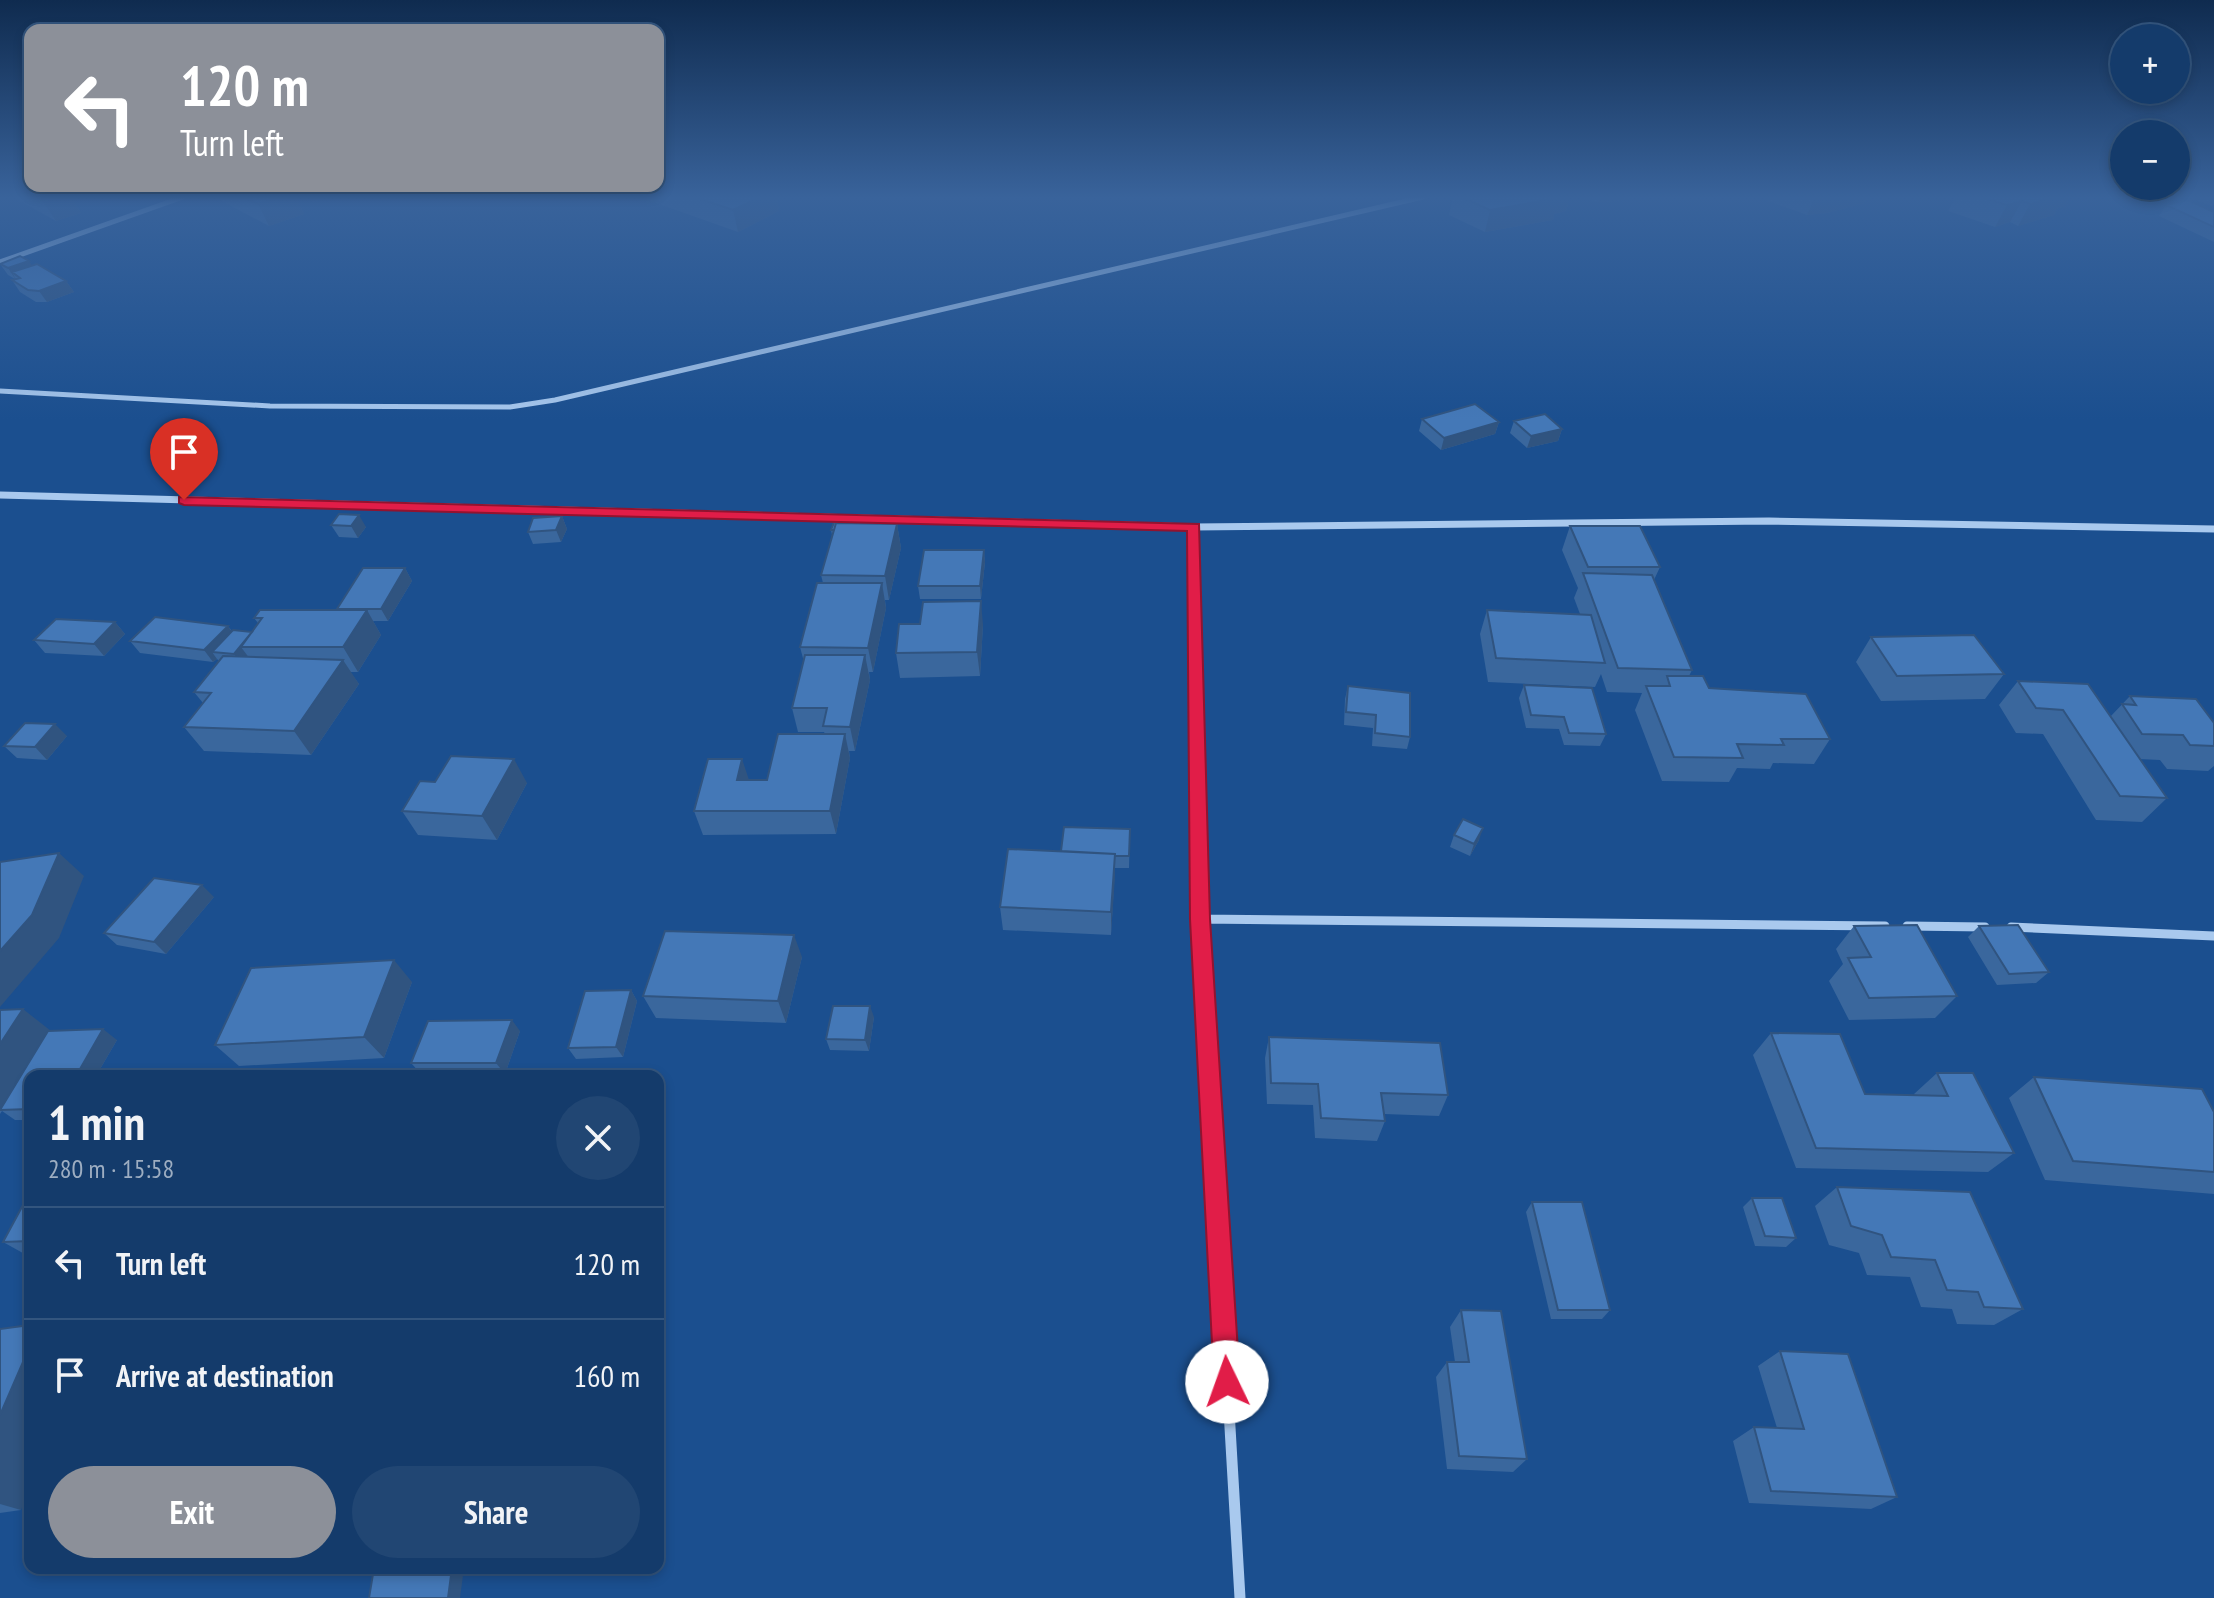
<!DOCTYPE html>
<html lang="en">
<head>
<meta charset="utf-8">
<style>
	body { margin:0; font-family:"PT Sans Narrow",sans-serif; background:#214673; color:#f1f3f6; height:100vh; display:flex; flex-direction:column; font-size:30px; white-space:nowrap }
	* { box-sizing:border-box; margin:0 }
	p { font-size:26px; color:#9dadc1 }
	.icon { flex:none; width:44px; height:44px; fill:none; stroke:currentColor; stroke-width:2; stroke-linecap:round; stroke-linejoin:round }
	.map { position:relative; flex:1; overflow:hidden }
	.drawer { position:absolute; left:24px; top:1070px; width:640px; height:504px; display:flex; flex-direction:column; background:#143b6b; border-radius:16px; box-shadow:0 4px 12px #0003,0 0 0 2px #33557e }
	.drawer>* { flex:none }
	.guide { position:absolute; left:24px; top:24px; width:640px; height:168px; border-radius:16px; box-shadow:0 4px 12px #0003,0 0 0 2px #33557e; background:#8c9099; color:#fff; overflow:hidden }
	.tools { position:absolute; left:2110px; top:24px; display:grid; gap:16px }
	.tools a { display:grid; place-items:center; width:80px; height:80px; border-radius:50%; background:#143b6b; box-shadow:0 4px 12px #0003,0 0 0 2px #33557e; font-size:40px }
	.pin { position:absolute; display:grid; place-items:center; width:68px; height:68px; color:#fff; margin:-82px -34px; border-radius:50% 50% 50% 0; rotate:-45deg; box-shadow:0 0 8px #0007 }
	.pin .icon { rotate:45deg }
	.me { position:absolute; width:88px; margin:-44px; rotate:357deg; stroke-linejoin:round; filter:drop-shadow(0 0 6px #0008) }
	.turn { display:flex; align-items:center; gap:28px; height:168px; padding:0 24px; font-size:36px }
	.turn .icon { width:104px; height:104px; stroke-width:2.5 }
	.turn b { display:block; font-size:56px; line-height:68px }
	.round { display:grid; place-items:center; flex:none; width:84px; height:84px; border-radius:42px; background:#214673 }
	.headline { display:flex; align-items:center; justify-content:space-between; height:136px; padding:0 24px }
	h1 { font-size:48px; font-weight:800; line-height:60px }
	.primary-button { display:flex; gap:16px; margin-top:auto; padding:16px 24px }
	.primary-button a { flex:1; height:92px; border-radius:48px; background:#8c9099; color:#fff; font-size:32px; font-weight:800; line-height:92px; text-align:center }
	.primary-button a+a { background:#214673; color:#f1f3f6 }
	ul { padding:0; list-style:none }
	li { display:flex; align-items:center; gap:24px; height:112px; padding:0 24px; border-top:2px solid #33557e }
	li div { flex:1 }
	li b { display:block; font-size:30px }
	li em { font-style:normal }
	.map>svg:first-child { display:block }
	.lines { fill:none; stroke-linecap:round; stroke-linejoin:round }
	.minor-far3 { stroke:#a9c9ee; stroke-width:5 }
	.minor-far2 { stroke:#a9c9ee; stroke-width:7 }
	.minor-far1 { stroke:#a9c9ee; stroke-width:9 }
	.minor { stroke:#a9c9ee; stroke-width:11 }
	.wall { fill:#3a679d }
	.shaded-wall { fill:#305480 }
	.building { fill:#4478b7; stroke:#305480; stroke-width:2 }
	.route { fill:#e11d48; stroke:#92132f; stroke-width:2 }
</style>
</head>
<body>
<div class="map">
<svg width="2214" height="1598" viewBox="0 0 2214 1598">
	<rect width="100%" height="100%" fill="#1b4f8f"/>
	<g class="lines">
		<path class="minor-far3" d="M 0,262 L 183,197
			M 0,391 L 270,406 L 510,407 L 555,400 L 1423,197"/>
		<path class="minor-far2" d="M 0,495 L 1194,527
			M 1197,722 L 1194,527 L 1769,521 L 2214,529"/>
		<path class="minor-far1" d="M 1197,720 L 1200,919 L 1211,1105
			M 1200,919 L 1885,926
			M 1907,926 L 1985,927
			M 2011,927 L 2214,936"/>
		<path class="minor" d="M 1211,1103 L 1240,1598"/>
	</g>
	<path class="wall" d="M 13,197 L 71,197 L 81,213 L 56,221 Z
		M 214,197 L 296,197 L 304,214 L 269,226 Z
		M 639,197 L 777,197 L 779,211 L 738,232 Z
		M 1453,197 L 1570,197 L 1566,211 L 1554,214 L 1553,220 L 1485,232 L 1449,215 Z
		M 1582,197 L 1632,197 L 1622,200 L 1598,203 Z
		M 1770,197 L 1868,197 L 1865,203 L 1827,213 L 1807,215 L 1768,201 Z
		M 1956,197 L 2070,197 L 2065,207 L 2058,208 L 2054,215 L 2018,226 L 2010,222 L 1995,227 L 1948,211 Z
		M 2189,197 L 2214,197 L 2214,205 L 2211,206 Z
		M 2166,205 L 2214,212 L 2214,242 L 2159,216 Z
		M 0,264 L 32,266 L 66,281 L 74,292 L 47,302 L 36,302 L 20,292 L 12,280 L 15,279 L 8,275 Z
		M 1422,419 L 1499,422 L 1495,434 L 1441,450 L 1419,431 Z
		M 1514,421 L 1562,429 L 1558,441 L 1527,448 L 1510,433 Z
		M 339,514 L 366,527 L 358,538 L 339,537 L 331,525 Z
		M 562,516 L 567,529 L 561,542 L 533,544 L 528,532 Z
		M 854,523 L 897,524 L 901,548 L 889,600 L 885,600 L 886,608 L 873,672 L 869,672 L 870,680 L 855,751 L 849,751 L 850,758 L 836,834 L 703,835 L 694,811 L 749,780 L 767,780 L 825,734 L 824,732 L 798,732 L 792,708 L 804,662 L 800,647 L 823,583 L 821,575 L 832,535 L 831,530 Z
		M 1570,526 L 1660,567 L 1654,580 L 1692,670 L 1689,676 L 1709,688 L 1830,739 L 1814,764 L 1773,763 L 1770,769 L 1737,768 L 1729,782 L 1662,781 L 1635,710 L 1642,693 L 1607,692 L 1601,674 L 1595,687 L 1488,682 L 1480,634 L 1487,610 L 1580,614 L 1574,598 L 1578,588 L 1562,550 Z
		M 984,550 L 985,562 L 981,599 L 920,599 L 918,586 Z
		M 405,568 L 412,581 L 388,621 L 373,621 L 381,635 L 358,672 L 350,672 L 359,684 L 311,755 L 204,751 L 184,727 L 203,703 L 194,692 L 219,661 L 217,659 L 213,662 L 140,653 L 130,641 L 228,626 L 232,631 L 252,632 L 258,623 L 254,618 L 337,610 L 337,609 Z
		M 115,622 L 125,634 L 104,656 L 45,653 L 34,640 Z
		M 920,624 L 983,625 L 980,676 L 900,678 L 896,653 Z
		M 1871,637 L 2004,674 L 1985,699 L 1881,701 L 1856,662 Z
		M 2018,681 L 2110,717 L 2130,696 L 2214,723 L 2214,766 L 2208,771 L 2167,769 L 2160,760 L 2139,759 L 2167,798 L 2142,822 L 2096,820 L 2043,734 L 2016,733 L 1999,705 Z
		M 1524,685 L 1606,734 L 1600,746 L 1564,745 L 1559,729 L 1526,728 L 1519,698 Z
		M 1348,686 L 1410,737 L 1407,749 L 1372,746 L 1373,728 L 1344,725 L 1345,699 Z
		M 67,736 L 47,760 L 17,758 L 4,746 Z
		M 435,782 L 527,783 L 497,840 L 418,835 L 402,811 Z
		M 1130,829 L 1129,868 L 1115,868 L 1111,935 L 1003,930 L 1000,907 L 1061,851 Z
		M 1454,835 L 1479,840 L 1470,856 L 1450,847 Z
		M 214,897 L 166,954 L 117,945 L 104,933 Z
		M 1854,926 L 1957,996 L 1935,1018 L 1849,1020 L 1829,981 L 1843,964 L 1836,949 Z
		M 1979,926 L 2049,972 L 2036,983 L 1997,985 L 1968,937 Z
		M 802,957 L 786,1023 L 656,1018 L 643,996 Z
		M 412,982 L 384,1058 L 239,1066 L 215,1045 Z
		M 631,990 L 637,1001 L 623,1057 L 576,1059 L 568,1048 Z
		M 0,1010 L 51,1031 L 117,1040 L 96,1076 L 30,1076 L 30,1120 L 15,1120 L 2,1111 L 0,1114 Z
		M 874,1017 L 869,1051 L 830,1050 L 826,1039 Z
		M 520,1031 L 505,1074 L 421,1074 L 411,1063 Z
		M 1771,1033 L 1865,1094 L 1915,1096 L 1914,1094 L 1937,1073 L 2014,1153 L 1988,1172 L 1796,1168 L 1753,1055 Z
		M 1269,1037 L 1448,1095 L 1439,1116 L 1384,1114 L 1385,1121 L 1377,1141 L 1315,1138 L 1313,1105 L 1267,1104 L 1265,1058 Z
		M 2034,1077 L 2214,1112 L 2214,1194 L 2045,1180 L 2009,1098 Z
		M 1837,1187 L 2023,1309 L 1994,1325 L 1957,1324 L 1952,1309 L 1921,1307 L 1910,1277 L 1867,1275 L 1859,1253 L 1829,1245 L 1815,1206 Z
		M 30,1192 L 30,1257 L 3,1242 Z
		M 1752,1198 L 1796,1238 L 1786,1247 L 1755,1246 L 1743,1207 Z
		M 1532,1202 L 1610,1310 L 1602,1319 L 1551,1319 L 1526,1212 Z
		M 1461,1310 L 1527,1459 L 1513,1472 L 1447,1469 L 1436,1377 L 1447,1362 L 1455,1362 L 1450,1327 Z
		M 0,1329 L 21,1510 L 0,1513 Z
		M 1780,1351 L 1897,1497 L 1871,1509 L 1749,1503 L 1733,1441 L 1754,1427 L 1777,1428 L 1758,1366 Z"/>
	<path class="shaded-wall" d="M 52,197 L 71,197 L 81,213 L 56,221 L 42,200 Z
		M 281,197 L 296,197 L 304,214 L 269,226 L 258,204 Z
		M 309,197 L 323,197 L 324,199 L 312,202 Z
		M 760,197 L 777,197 L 779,211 L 738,232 L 733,210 Z
		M 1552,197 L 1570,197 L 1566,211 L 1554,214 L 1553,220 L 1485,232 L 1490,210 Z
		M 1600,197 L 1632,197 L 1622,200 L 1598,203 Z
		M 1815,197 L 1868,197 L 1865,203 L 1827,213 L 1807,215 Z
		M 2056,197 L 2070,197 L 2065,207 L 2058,208 L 2054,215 L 2018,226 L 2030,204 Z
		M 2022,201 L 2010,222 L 1995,227 L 2007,205 Z
		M 29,261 L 36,272 L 12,272 L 16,280 L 8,268 Z
		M 66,281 L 74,292 L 47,302 L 39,291 Z
		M 1499,422 L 1495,434 L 1441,450 L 1444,438 Z
		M 1562,429 L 1558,441 L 1527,448 L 1531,436 Z
		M 359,515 L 366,527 L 358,538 L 351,526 Z
		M 562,516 L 567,529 L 561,542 L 556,530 Z
		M 897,524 L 901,548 L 889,600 L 885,576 Z
		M 984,550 L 985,562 L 981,599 L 980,586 Z
		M 405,568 L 412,581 L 388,621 L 381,609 Z
		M 882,583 L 886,608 L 873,672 L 868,648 Z
		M 981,601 L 983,625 L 980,676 L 977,652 Z
		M 367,610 L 381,635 L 358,672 L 343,647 Z
		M 115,622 L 125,634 L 104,656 L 94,644 Z
		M 228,626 L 237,639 L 212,652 L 217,659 L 213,662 L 204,650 Z
		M 255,632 L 241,647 L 250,659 L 243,666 L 234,654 Z
		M 865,655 L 870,680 L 855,751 L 850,727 Z
		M 343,660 L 359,684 L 311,755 L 294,731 Z
		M 55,724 L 67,736 L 47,760 L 35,747 Z
		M 845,734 L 850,758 L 836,834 L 830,811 Z
		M 514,759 L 527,783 L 497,840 L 482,816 Z
		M 742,759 L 750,783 L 737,780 Z
		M 1483,828 L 1479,840 L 1470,856 L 1474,844 Z
		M 59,853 L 84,876 L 59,938 L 0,1007 L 0,951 Z
		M 1115,854 L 1115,877 L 1111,935 L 1111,912 Z
		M 202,885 L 214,897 L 166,954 L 154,942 Z
		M 794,935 L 802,957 L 786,1023 L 778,1001 Z
		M 394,960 L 412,982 L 384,1058 L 364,1037 Z
		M 631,990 L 637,1001 L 623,1057 L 616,1047 Z
		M 870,1006 L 874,1017 L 869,1051 L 865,1040 Z
		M 23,1009 L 51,1031 L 0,1110 L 0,1044 Z
		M 512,1020 L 520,1031 L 505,1074 L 496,1063 Z
		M 103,1029 L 117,1040 L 96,1076 L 76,1076 Z
		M 30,1346 L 30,1489 L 21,1510 L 0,1504 L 0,1415 Z
		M 452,1568 L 464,1568 L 460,1598 L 448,1598 Z"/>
	<path class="building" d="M 37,197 L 52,197 L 42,200 Z
		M 243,197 L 281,197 L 258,204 Z
		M 694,197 L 760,197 L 733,210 Z
		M 1461,197 L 1556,197 L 1558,198 L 1490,210 Z
		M 1980,197 L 2056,197 L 2030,204 L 2022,201 L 2007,205 Z
		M 2188,200 L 2214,212 L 2214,227 L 2166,205 Z
		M 20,256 L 29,261 L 8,268 L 0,264 Z
		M 37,264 L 66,281 L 39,291 L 28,290 L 12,280 L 20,278 L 12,272 Z
		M 1475,404 L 1499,422 L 1444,438 L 1422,419 Z
		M 1545,414 L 1562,429 L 1531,436 L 1514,421 Z
		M 339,514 L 359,515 L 351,526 L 331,525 Z
		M 562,516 L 556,530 L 528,532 L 533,518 Z
		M 835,520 L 853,520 L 852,523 L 836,523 L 834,530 L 831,530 Z
		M 836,523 L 897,524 L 885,576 L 821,575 Z
		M 1570,526 L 1640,526 L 1660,567 L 1588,567 Z
		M 924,550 L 984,550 L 980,586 L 918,586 Z
		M 363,568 L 405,568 L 381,609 L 337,609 Z
		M 1583,573 L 1652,575 L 1692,670 L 1618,668 Z
		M 817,583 L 882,583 L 868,648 L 800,647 Z
		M 981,601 L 977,652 L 896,653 L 899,624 L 920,624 L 923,602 Z
		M 260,610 L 367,610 L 343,647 L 241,647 L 262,618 L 254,618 Z
		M 1487,610 L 1591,615 L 1605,663 L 1496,658 Z
		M 155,617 L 228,626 L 204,650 L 130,641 Z
		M 56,619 L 115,622 L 94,644 L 34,640 Z
		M 233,630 L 252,632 L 234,654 L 212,652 Z
		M 1974,635 L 2004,674 L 1897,676 L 1871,637 Z
		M 805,655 L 865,655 L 850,727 L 823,726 L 827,708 L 792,708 Z
		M 223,656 L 343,660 L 294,731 L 184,727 L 211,693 L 194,692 Z
		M 1667,676 L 1703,676 L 1709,688 L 1806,694 L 1830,739 L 1781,739 L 1784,745 L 1737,744 L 1743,758 L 1674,757 L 1646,686 L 1670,686 Z
		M 2018,681 L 2088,684 L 2167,798 L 2120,796 L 2063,710 L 2036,708 Z
		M 1524,685 L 1592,688 L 1606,734 L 1569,733 L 1564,717 L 1531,715 Z
		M 1348,686 L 1410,693 L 1410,737 L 1375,733 L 1376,715 L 1346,712 Z
		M 2130,696 L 2196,699 L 2214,723 L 2214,746 L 2190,745 L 2183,735 L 2142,734 L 2122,704 L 2136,705 Z
		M 25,723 L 55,724 L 35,747 L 4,746 Z
		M 778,734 L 845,734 L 830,811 L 694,811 L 708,759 L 742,759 L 737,780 L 767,780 Z
		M 451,756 L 514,759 L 482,816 L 402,811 L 420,781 L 435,782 Z
		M 1463,819 L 1483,828 L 1474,844 L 1454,835 Z
		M 1064,827 L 1130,829 L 1129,856 L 1115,856 L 1115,854 L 1061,851 Z
		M 1008,849 L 1115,854 L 1111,912 L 1000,907 Z
		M 59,853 L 32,915 L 0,951 L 0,862 Z
		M 154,878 L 202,885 L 154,942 L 104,933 Z
		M 1917,925 L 1957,996 L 1869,998 L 1848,958 L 1871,957 L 1854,926 Z
		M 2018,925 L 2049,972 L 2009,974 L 1979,926 Z
		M 665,931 L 794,935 L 778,1001 L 643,996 Z
		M 394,960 L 364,1037 L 215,1045 L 251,968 Z
		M 631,990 L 616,1047 L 568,1048 L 585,991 Z
		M 833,1006 L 870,1006 L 865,1040 L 826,1039 Z
		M 23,1009 L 0,1044 L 0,1010 Z
		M 512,1020 L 496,1063 L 411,1063 L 428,1021 Z
		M 103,1029 L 76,1076 L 30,1076 L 30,1109 L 0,1110 L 48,1031 Z
		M 1771,1033 L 1840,1034 L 1865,1094 L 1948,1096 L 1937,1073 L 1973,1073 L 2014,1153 L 1816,1148 Z
		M 1269,1037 L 1440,1043 L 1448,1095 L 1381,1093 L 1385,1121 L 1321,1118 L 1318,1084 L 1271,1083 Z
		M 2034,1077 L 2202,1089 L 2214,1112 L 2214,1172 L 2073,1161 Z
		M 1837,1187 L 1970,1192 L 2023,1309 L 1984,1307 L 1978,1292 L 1947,1290 L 1935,1260 L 1891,1257 L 1882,1235 L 1851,1226 Z
		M 30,1192 L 30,1241 L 3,1242 Z
		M 1752,1198 L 1782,1198 L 1796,1238 L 1765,1236 Z
		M 1532,1202 L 1582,1202 L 1610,1310 L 1558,1310 Z
		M 1461,1310 L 1501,1311 L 1527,1459 L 1459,1456 L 1447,1362 L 1469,1362 Z
		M 30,1325 L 30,1346 L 0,1415 L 0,1329 Z
		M 1780,1351 L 1848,1354 L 1897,1497 L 1771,1491 L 1754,1427 L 1804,1429 Z
		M 374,1568 L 452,1568 L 448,1598 L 369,1598 Z"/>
	<linearGradient id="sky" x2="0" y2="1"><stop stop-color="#0f2b4f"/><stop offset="0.47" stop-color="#39639b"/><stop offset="1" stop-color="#39639b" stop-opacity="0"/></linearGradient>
	<rect width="2214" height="420" fill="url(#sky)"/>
	<path class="route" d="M 179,497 L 1199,524 L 1210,919 L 1240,1382 L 1236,1391 L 1227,1395 L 1218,1391 L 1214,1382 L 1190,919 L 1187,531 L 184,505 L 179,503 Z"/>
</svg>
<div class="tools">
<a>+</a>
<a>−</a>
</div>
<div class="pin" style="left:184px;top:500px;background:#d93025"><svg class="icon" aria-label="arrive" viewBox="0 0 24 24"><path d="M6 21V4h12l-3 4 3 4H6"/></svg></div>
<svg class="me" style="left:1227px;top:1382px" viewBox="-20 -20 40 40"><circle r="19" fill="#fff"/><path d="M0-13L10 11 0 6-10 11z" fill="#e11d48"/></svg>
<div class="guide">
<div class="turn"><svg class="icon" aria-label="left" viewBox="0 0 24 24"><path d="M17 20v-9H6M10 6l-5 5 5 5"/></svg><div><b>120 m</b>Turn left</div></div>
</div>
<section class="drawer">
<div class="headline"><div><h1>1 min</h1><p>280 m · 15:58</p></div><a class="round"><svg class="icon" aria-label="close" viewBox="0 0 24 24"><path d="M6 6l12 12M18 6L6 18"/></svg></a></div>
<ul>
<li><svg class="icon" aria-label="left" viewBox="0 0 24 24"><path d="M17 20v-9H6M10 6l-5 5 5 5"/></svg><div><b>Turn left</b></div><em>120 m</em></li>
<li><svg class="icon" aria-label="arrive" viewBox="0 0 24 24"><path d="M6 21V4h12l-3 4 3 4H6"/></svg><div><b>Arrive at destination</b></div><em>160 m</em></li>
</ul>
<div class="primary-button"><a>Exit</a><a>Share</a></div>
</section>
</div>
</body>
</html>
